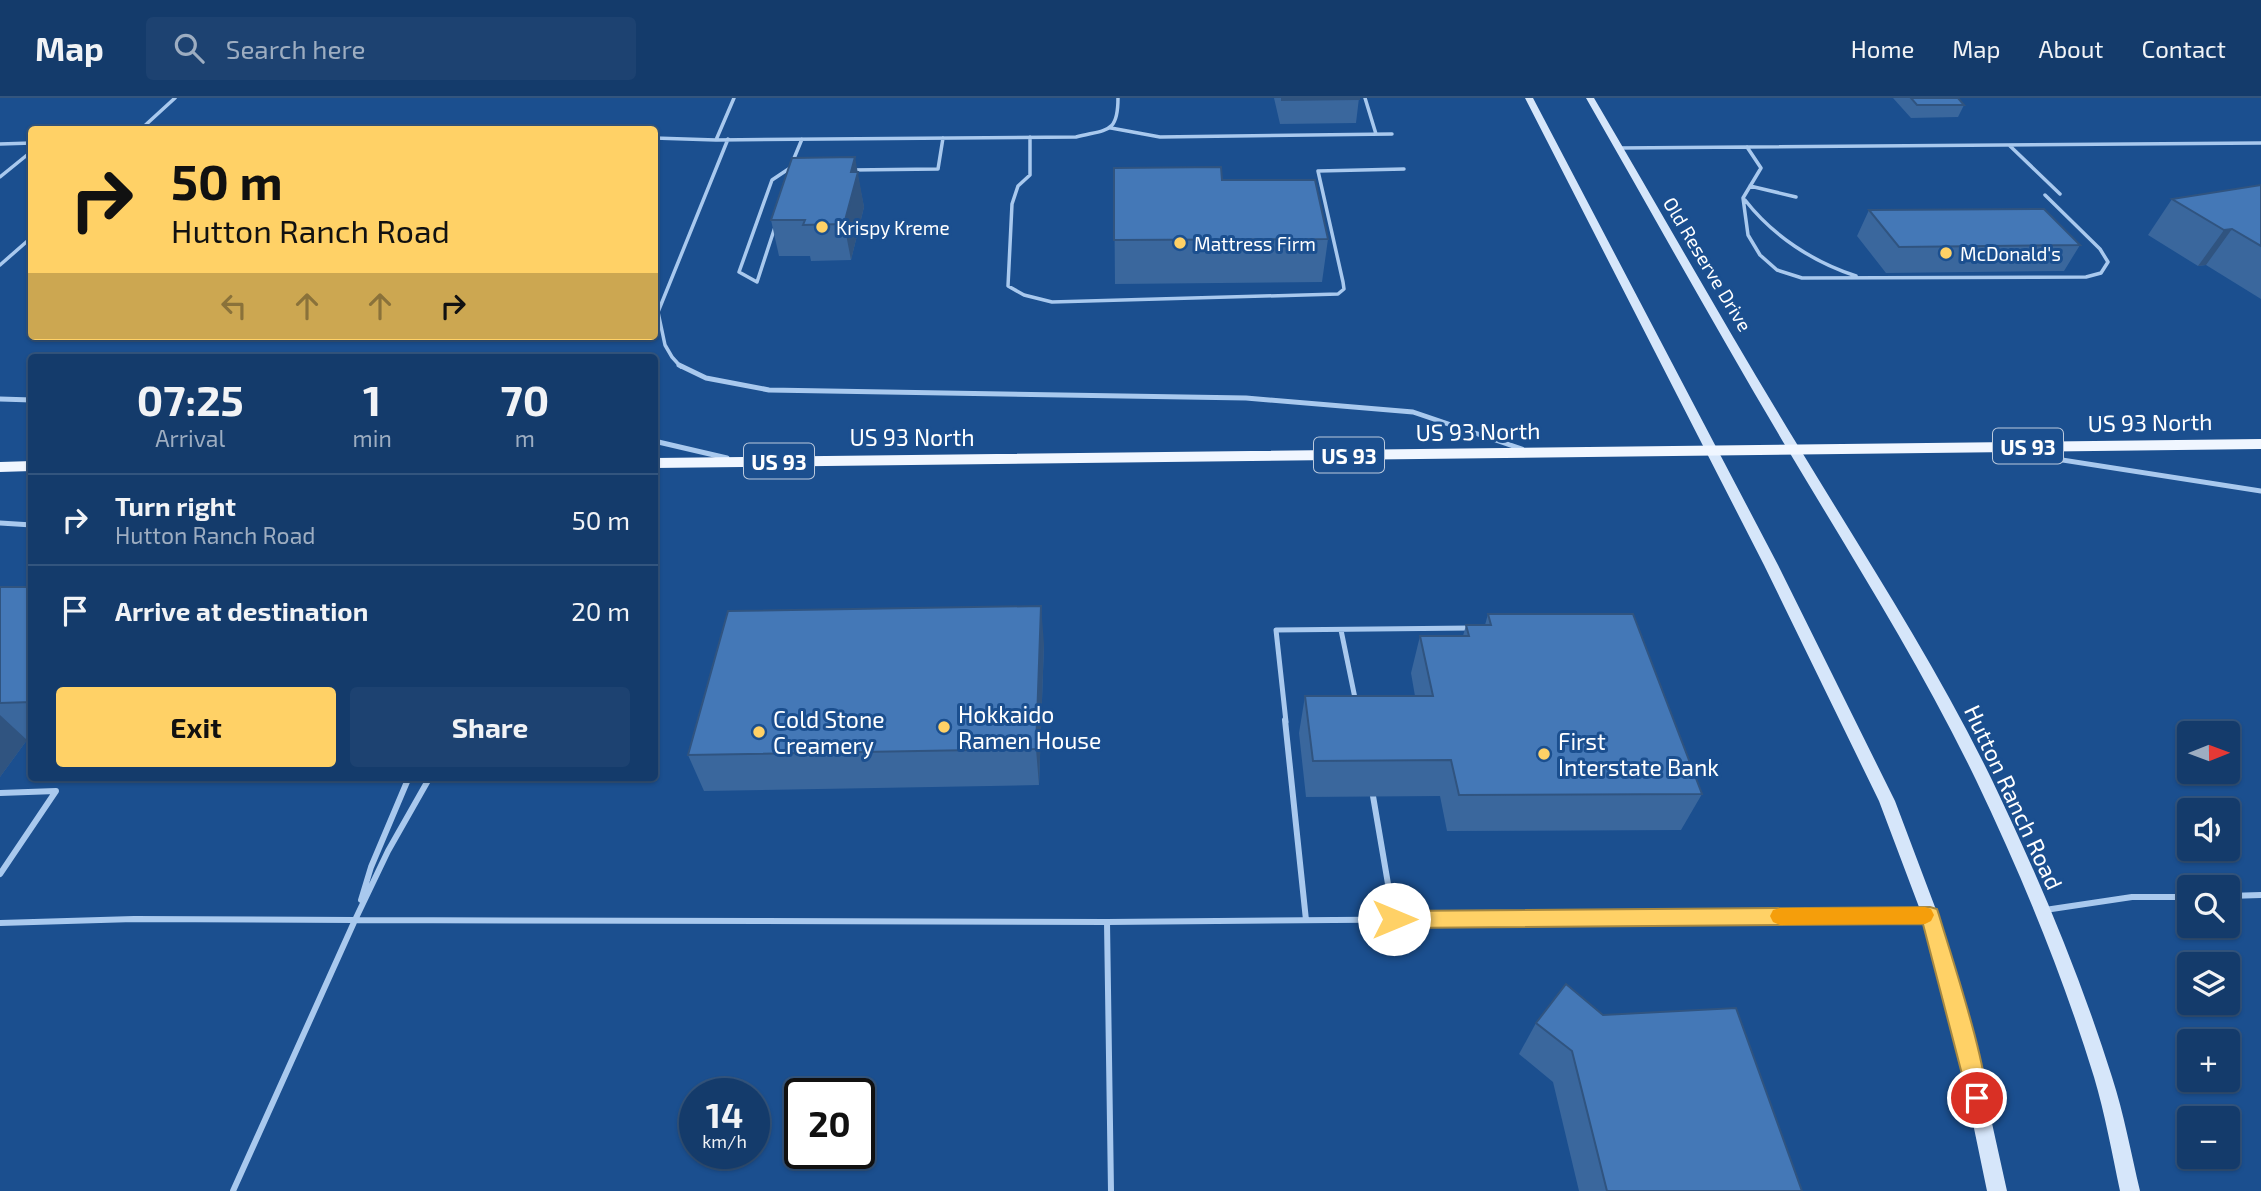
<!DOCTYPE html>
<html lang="en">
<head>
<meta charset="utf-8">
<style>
	body { margin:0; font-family:"Exo 2",sans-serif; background:#1d4271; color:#f1f3f6; height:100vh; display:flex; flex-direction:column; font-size:26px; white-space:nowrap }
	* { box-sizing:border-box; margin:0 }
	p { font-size:23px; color:#9dadc1 }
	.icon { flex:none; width:38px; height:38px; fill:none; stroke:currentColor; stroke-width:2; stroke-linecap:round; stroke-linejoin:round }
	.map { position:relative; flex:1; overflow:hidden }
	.drawer { position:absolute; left:28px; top:256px; width:630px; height:427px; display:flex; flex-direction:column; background:#143b6b; border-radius:7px; box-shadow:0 2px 5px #0004,0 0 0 2px #33557e }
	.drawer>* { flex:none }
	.guide { position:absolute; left:28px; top:28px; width:630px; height:214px; border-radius:7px; box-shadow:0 2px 5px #0004,0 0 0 2px #33557e; background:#ffd166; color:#111; overflow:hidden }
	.needle { width:46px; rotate:89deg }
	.controls { position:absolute; left:2177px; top:623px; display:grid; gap:14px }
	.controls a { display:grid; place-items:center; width:63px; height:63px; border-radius:7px; background:#143b6b; box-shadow:0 2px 5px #0004,0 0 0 2px #33557e; font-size:35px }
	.speed { position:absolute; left:679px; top:980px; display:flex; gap:14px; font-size:35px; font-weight:700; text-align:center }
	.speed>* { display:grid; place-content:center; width:91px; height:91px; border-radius:50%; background:#143b6b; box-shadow:0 2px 5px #0004,0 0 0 2px #33557e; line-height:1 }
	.speed small { font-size:18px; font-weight:400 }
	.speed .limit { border:4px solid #111; border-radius:10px; background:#fff; color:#111 }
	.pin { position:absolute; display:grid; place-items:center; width:60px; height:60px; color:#fff; margin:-30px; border:4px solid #fff; border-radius:50%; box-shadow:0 2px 7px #0007 }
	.me { position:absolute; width:77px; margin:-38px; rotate:90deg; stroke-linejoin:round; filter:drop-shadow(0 0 5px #0008) }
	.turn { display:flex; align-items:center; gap:24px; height:147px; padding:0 28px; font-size:32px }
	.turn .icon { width:91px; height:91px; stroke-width:2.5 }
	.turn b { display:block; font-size:49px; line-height:60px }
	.lanes { display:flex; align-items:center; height:66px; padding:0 28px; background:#0003; justify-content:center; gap:35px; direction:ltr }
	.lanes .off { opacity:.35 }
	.eta { display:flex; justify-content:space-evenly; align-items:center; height:119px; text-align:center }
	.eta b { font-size:42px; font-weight:700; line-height:49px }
	.primary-button { display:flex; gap:14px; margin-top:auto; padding:14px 28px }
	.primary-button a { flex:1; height:80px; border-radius:7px; background:#ffd166; color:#111; font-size:28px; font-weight:700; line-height:80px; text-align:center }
	.primary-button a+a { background:#1d4271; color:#f1f3f6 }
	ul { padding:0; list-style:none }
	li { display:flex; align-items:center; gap:21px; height:91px; padding:0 28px; border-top:2px solid #33557e }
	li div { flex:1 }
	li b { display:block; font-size:26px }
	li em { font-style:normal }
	header { display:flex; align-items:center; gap:42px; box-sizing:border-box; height:98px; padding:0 35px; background:#143b6b; border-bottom:2px solid #33557e }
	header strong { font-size:33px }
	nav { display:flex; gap:38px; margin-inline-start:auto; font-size:24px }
	.search { width:490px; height:63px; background:#1d4271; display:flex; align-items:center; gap:18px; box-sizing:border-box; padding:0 24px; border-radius:7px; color:#9dadc1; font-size:26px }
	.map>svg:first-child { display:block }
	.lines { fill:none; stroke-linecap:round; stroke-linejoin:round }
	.service-far2 { stroke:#a9c9ee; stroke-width:3.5 }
	.service-far1 { stroke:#a9c9ee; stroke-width:5 }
	.service { stroke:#a9c9ee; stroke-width:6 }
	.secondary { fill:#d6e6fa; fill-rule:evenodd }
	.primary { fill:#f0f6ff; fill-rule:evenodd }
	.wall { fill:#3a679d }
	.shaded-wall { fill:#305480 }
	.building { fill:#4478b7; stroke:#305480; stroke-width:2 }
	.route { fill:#ffd166; stroke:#a68842; stroke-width:2 }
	.slow { fill:#f59e0b }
	.poi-dot { fill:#ffd166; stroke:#1b4f8f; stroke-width:2.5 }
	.labels { text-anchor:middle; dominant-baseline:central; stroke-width:6; stroke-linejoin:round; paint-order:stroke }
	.far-poi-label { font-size:19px; fill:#fff; stroke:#1b4f8f; text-anchor:start }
	.far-street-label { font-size:19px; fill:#fff; stroke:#1b4f8f }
	.shield { fill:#1b4f8f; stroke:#bbcadd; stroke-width:2 }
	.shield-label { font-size:21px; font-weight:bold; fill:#fff }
	.street-label { font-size:23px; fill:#fff; stroke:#1b4f8f }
	.poi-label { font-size:23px; fill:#fff; stroke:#1b4f8f; text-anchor:start }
</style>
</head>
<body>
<header>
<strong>Map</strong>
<div class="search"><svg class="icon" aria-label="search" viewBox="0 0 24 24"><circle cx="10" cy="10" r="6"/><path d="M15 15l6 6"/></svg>Search here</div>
<nav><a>Home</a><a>Map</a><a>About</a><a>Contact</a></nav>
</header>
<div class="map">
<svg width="2261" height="1093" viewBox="0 0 2261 1093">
	<rect width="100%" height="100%" fill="#1b4f8f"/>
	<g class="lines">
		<path class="service-far2" d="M 734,0 L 716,42 L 1076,39 C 1107,31 1118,36 1118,0
			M 1365,0 L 1376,36
			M 1111,30 L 1160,39 L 1392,36
			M 140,32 L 175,0
			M 1030,39 L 1030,77 L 1018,88 L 1012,106 L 1008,188 L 1024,197 L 1052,204 L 1338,196 L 1344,191 L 1343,184 L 1318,73 L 1404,71
			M 654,40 L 716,42
			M 0,46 L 32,45
			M 2009,47 L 2060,96
			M 1747,49 L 1761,70 L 1743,100 L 1748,137 L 1760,157 L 1777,172 L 1802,180 L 2086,179 L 2101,175 L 2108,164 L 2100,151 L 2045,97
			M 1619,50 L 2261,45
			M 851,72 L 938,71 L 943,40
			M 0,79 L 32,53
			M 1750,88 L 1796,99
			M 1745,102 C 1773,138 1813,164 1856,178
			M 775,129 L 757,184 L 739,174 L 772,82 L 790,70 L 802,41
			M 0,167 L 32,139
			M 681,269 L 672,259 L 665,247 L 658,214 L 728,41"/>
		<path class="service-far1" d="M 679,267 L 706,280 L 769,292 L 1246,300 L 1413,314 L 1522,351
			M 0,301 L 32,302
			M 654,343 L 727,360
			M 2005,353 L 2261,393
			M 0,425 L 32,427
			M 1341,532 L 1356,605
			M 1286,624 L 1276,532 L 1471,530"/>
		<path class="service" d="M 1285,622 L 1306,822
			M 0,695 L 56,693 L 0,776
			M 1373,698 L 1394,821
			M 2228,798 L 2261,797
			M 361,802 L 371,769 L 409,679
			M 2045,812 L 2132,799 L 2189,799
			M 355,822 L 1107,824 L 1927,817
			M 355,822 L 388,753 L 430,679
			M 1107,824 L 1111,1093
			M 0,825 L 134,821 L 355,822 L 233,1093"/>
		<path class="secondary" d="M 1525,0 L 1533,0 L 1778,467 L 1895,703 L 1938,817 L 1976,953 L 2007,1093 L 1987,1093 L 1958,953 L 1922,817 L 1879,703 L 1764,467 Z
			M 1586,0 L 1594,0 C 1663,117 1729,235 1800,351 C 1866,460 1936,567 1992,682 C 2038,778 2080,877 2112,979 C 2124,1016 2131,1055 2140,1093 L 2120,1093 C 2112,1055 2105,1016 2094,979 C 2063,878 2022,778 1976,682 C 1921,568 1853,461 1788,352 C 1719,236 1653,117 1586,0 Z"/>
		<path class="primary" d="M 2261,341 L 2261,351 L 654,370 L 654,360 Z
			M 32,363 L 32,373 L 0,374 L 0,364 Z"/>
	</g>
	<path class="wall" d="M 1274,0 L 1359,0 L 1356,25 L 1280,26 Z
		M 1893,0 L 1958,0 L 1964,7 L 1958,19 L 1911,20 Z
		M 1114,70 L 1222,82 L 1328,141 L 1322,184 L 1115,186 Z
		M 857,74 L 864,109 L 851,162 L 811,163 L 810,158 L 779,158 L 771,122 Z
		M 2261,87 L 2261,201 L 2206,167 L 2198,168 L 2148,137 L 2172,101 Z
		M 1869,112 L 2080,147 L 2064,173 L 1886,175 L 1857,138 Z
		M 0,489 L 32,489 L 32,642 L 27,642 L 0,679 Z
		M 1488,516 L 1702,696 L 1681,732 L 1447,733 L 1440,698 L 1306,699 L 1299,635 L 1305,598 L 1415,598 L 1411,575 L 1420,538 L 1463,538 L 1466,527 L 1485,527 Z
		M 1044,546 L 1039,687 L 704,693 L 688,657 Z
		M 1603,917 L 1802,1093 L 1579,1093 L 1553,984 L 1519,956 L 1536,925 Z"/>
	<path class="shaded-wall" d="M 855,59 L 864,109 L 851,162 L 844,126 L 851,74 Z
		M 2232,131 L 2206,167 L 2198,168 L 2224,132 Z
		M 1041,508 L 1044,546 L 1039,687 L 1036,651 Z
		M 0,617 L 27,642 L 0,679 Z"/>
	<path class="building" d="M 1282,0 L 1359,0 L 1359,1 L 1282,2 Z
		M 1911,0 L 1958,0 L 1964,7 L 1917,7 Z
		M 855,59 L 851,74 L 858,74 L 844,126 L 803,127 L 805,122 L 771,122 L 792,60 Z
		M 1221,69 L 1222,82 L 1315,82 L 1328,141 L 1114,142 L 1114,70 Z
		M 2261,87 L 2261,148 L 2232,131 L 2224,132 L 2172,101 Z
		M 2044,111 L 2080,147 L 1899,149 L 1869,112 Z
		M 0,489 L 32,489 L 32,604 L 0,605 Z
		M 1041,508 L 1036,651 L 688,657 L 728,513 Z
		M 1488,516 L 1633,516 L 1702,696 L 1459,697 L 1451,662 L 1313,663 L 1305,598 L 1433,598 L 1420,538 L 1469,538 L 1466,527 L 1491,527 Z
		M 1566,886 L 1603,917 L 1736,910 L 1802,1093 L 1607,1093 L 1572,953 L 1536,925 Z"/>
	<path class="route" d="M 1930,809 L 1937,811 L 1939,817 C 1948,848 1994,985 1985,1007 L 1977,1010 L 1970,1007 L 1923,826 L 1394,830 L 1387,827 L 1385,821 L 1387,815 L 1394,813 Z"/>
	<path class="slow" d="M 1925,809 L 1931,811 L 1934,817 L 1931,823 L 1925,826 L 1780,827 L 1773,824 L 1770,818 L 1773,812 L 1780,810 Z"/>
	<g class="poi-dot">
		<circle cx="822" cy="129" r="7"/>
		<circle cx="1180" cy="145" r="7"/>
		<circle cx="1946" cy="155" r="7"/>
		<circle cx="944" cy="629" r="7"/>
		<circle cx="759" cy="634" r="7"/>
		<circle cx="1544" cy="656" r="7"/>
	</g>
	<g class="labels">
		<g class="far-poi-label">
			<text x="836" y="129">Krispy Kreme</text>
			<text x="1194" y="145">Mattress Firm</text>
			<text x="1960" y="155">McDonald's</text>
		</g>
		<g class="far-street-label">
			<text transform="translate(1708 166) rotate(59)">Old Reserve Drive</text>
		</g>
		<g class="shield">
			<rect x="1993" y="330.5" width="70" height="35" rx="5"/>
			<rect x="1314" y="339.5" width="70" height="35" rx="5"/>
			<rect x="744" y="345.5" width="70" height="35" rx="5"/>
		</g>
		<g class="shield-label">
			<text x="2028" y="348">US 93</text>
			<text x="1349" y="357">US 93</text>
			<text x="779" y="363">US 93</text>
		</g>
		<g class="street-label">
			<text transform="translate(2150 324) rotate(-1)">US 93 North</text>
			<text transform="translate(1478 333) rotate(-1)">US 93 North</text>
			<text x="912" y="339">US 93 North</text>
			<text transform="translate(2014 699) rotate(65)">Hutton Ranch Road</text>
		</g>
		<g class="poi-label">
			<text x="958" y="616">Hokkaido<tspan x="958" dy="26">Ramen House</tspan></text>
			<text x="773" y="621">Cold Stone<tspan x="773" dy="26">Creamery</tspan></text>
			<text x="1558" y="643">First<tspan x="1558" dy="26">Interstate Bank</tspan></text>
		</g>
	</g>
</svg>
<div class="controls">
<a><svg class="needle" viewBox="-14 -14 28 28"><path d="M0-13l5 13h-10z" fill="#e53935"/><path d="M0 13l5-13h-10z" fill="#9dadc1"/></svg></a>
<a><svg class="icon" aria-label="sound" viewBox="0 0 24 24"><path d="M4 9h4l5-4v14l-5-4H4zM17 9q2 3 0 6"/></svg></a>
<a><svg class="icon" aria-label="search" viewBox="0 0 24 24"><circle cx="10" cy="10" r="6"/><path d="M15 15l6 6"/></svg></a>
<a><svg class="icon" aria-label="layers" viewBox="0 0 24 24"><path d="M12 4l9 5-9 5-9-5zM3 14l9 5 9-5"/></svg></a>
<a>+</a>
<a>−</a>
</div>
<div class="speed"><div>14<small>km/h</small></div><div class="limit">20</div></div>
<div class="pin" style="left:1977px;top:1000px;background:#d93025"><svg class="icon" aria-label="arrive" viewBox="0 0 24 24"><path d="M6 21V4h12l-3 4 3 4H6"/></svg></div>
<svg class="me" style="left:1394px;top:821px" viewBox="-20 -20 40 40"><circle r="19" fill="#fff"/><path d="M0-13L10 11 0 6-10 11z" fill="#ffd166"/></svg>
<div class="guide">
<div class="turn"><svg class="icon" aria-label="right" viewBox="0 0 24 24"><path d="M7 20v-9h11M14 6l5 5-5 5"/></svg><div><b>50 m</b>Hutton Ranch Road</div></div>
<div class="lanes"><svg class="icon off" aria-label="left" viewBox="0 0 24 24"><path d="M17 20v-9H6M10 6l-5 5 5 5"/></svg><svg class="icon off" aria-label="ahead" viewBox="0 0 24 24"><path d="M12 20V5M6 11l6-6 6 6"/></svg><svg class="icon off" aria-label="ahead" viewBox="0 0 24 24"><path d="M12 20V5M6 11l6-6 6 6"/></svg><svg class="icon" aria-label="right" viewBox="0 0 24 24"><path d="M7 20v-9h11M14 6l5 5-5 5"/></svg></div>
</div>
<section class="drawer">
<div class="eta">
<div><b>07:25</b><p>Arrival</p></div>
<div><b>1</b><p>min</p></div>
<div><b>70</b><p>m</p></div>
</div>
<ul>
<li><svg class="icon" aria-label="right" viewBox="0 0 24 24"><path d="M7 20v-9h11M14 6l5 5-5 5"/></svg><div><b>Turn right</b><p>Hutton Ranch Road</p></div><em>50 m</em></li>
<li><svg class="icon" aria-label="arrive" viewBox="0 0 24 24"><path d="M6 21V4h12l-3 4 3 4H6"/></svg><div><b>Arrive at destination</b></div><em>20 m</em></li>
</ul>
<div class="primary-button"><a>Exit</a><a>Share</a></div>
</section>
</div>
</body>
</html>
